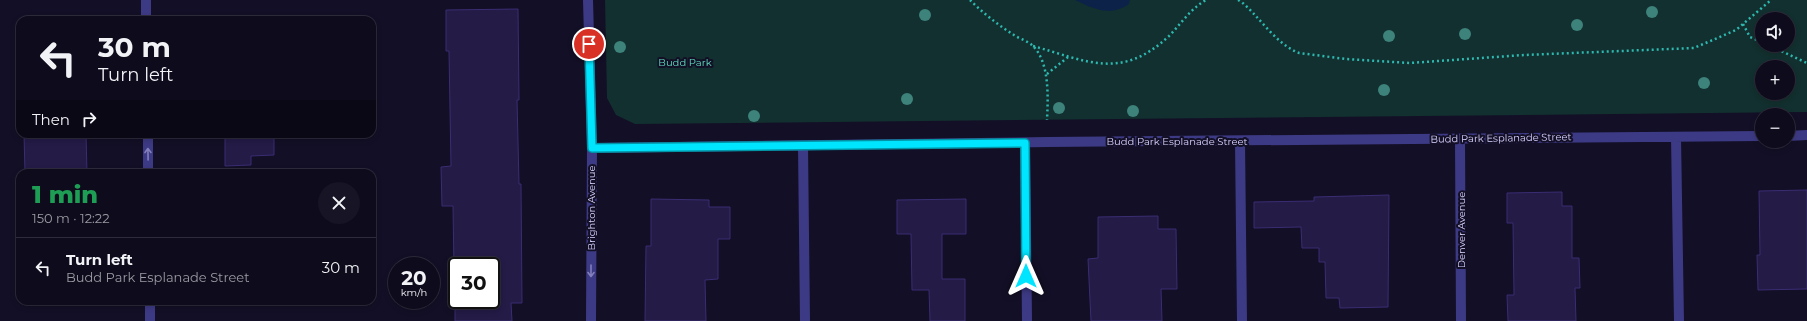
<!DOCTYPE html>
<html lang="en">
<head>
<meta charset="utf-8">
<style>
	body { margin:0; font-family:Montserrat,sans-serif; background:#171425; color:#f1f3f6; height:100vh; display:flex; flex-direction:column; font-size:15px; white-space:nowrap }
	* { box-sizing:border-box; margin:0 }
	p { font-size:13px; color:#9b9ba3 }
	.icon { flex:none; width:22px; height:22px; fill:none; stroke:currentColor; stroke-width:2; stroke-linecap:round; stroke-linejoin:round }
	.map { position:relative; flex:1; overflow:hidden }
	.panel { position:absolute; left:16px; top:169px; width:360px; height:136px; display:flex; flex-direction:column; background:#0e0b1c; border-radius:12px; box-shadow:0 2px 6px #0003,0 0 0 1px #2e2b3b }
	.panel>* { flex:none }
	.banner { position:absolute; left:16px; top:16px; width:360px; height:122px; border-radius:12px; box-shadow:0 2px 6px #0003,0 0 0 1px #2e2b3b; background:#0e0b1c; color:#f1f3f6; overflow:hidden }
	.fabs { position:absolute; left:1755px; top:12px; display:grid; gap:8px }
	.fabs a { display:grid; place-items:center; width:40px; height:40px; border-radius:50%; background:#0e0b1c; box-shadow:0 2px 6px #0003,0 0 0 1px #2e2b3b; font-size:20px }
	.speed { position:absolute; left:388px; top:257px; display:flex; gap:8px; font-size:20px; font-weight:700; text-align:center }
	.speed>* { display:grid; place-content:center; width:52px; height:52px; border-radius:50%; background:#0e0b1c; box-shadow:0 2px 6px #0003,0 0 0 1px #2e2b3b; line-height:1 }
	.speed small { font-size:10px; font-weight:400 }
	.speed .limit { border:2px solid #111; border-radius:6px; background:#fff; color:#111 }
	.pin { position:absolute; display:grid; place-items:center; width:34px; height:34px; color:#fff; margin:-17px; border:2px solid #fff; border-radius:50%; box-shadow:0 1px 4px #0007 }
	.me { position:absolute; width:44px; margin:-22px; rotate:0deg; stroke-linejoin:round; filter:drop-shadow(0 0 3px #0008) }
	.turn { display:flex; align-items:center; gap:14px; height:84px; padding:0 16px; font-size:18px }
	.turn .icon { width:52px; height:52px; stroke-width:2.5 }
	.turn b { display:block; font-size:28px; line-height:34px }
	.then { display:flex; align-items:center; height:38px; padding:0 16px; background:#0003; gap:8px; font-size:15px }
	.round { display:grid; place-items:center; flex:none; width:42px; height:42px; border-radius:21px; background:#171425 }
	.head { display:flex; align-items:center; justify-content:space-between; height:68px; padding:0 16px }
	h1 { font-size:24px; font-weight:800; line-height:30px; color:#1e9e55 }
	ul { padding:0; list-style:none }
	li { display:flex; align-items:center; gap:12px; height:60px; padding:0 16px; border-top:1px solid #2e2b3b }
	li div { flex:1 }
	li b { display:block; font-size:15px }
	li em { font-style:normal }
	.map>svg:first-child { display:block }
	.green { fill:#12302f; fill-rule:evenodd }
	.water { fill:#0c2248 }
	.building { fill:#241b47; stroke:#3b2d73; fill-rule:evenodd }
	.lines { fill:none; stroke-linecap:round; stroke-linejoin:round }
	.path { stroke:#2fb8b0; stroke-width:2.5; stroke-dasharray:2 3; stroke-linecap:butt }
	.minor { stroke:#3d3a85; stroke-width:10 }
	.tree { fill:#3d827b }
	.oneway { stroke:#837fbc }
	.route-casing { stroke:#0095a6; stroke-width:10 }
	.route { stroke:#00e5ff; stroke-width:7 }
	.labels { text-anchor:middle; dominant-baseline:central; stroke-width:4; stroke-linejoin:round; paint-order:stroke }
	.park-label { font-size:10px; fill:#5fe0c0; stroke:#130f26 }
	.street-label { font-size:10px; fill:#d9d4ff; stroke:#130f26 }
</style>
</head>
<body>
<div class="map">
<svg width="1807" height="321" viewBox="0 0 1807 321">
	<rect width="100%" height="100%" fill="#130f26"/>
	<path class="green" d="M 605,0 L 1807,0 L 1807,112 L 635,124 L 616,115 L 607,98 ZM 1762,19 L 1788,19 L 1788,45 L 1762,45 ZM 1762,67 L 1788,67 L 1788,93 L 1762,93 Z"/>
	<path class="water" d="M 1075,0 L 1130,0 L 1129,4 C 1110,17 1094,9 1075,0 Z"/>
	<path class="building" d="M 518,9 L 519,100 L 517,100 L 519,184 L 521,184 L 522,303 L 511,303 L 512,321 L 455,321 L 455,304 L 452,304 L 452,270 L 454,270 L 453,206 L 442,206 L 441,167 L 451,166 L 449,51 L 446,51 L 446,10 ZM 457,266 L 491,266 L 491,300 L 457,300 Z
		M 24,134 L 86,134 L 87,173 L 25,173 Z
		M 225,134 L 274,134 L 274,155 L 251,156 L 251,165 L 225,166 Z
		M 1807,190 L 1807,289 L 1758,290 L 1757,255 L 1760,255 L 1759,191 Z
		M 1562,192 L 1562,206 L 1572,206 L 1572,258 L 1579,258 L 1580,288 L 1575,288 L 1576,321 L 1508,321 L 1507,295 L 1514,295 L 1513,223 L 1507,223 L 1507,193 Z
		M 1389,195 L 1388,307 L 1340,308 L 1339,298 L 1326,298 L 1325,262 L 1319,262 L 1319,248 L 1302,248 L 1301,227 L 1254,228 L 1254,202 L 1314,201 L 1314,197 Z
		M 651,199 L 709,200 L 709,207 L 730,207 L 730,239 L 718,239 L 718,279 L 705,280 L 706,321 L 645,321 L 646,246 L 651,246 Z
		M 966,199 L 966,234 L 942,234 L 942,279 L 965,279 L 965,321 L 930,321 L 929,290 L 912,290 L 911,234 L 897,234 L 897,200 Z
		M 1158,216 L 1158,229 L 1176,229 L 1177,289 L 1161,289 L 1162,321 L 1091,321 L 1088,259 L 1098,258 L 1098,217 Z"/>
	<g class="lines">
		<path class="path" d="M 970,0 C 983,13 998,25 1014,35 C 1020,39 1028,41 1033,46 C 1050,63 1048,98 1047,120
			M 1238,0 C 1244,3 1249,9 1254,14 C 1267,28 1281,46 1299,53 L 1346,59 L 1410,63 L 1524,55 L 1694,48 L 1736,30 L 1771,0
			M 1743,24 L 1750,37 L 1762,42
			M 1768,45 L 1807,63
			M 1033,46 C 1087,61 1121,81 1169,36 C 1181,24 1190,9 1206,0
			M 1047,74 L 1068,57"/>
		<path class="minor" d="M 146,0 L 146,20
			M 588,0 L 592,148 L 591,321
			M 148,134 L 148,173
			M 1788,136 L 1807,135
			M 1676,137 L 1679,321
			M 1460,139 L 1461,321
			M 1240,141 L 1242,321
			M 1025,143 L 1027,321
			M 803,146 L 805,321
			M 592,148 L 1048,142 L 1762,136
			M 150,301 L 150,321"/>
	</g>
	<g class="tree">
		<circle cx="1652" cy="12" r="6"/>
		<circle cx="925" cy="15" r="6"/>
		<circle cx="1577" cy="25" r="6"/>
		<circle cx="1465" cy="34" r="6"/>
		<circle cx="1389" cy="36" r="6"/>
		<circle cx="620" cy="47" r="6"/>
		<circle cx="1704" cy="83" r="6"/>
		<circle cx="1384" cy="90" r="6"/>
		<circle cx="907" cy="99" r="6"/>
		<circle cx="1059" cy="108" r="6"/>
		<circle cx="1133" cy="111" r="6"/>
		<circle cx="754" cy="116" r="6"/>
	</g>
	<defs><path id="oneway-shaft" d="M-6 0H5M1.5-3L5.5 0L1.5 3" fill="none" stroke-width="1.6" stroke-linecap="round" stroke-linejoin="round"/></defs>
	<g class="oneway">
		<use href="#oneway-shaft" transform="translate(148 154) rotate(-91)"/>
		<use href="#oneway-shaft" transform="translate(591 271) rotate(90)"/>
	</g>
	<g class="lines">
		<defs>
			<path id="route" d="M 589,44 L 592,148 L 1025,143 L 1026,276"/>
		</defs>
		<use href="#route" class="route-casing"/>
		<use href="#route" class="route"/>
	</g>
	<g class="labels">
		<g class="park-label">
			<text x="685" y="62">Budd Park</text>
		</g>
		<g class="street-label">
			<text transform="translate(1501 138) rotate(-1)">Budd Park Esplanade Street</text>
			<text x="1177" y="141">Budd Park Esplanade Street</text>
			<text transform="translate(591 208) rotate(-90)">Brighton Avenue</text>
			<text transform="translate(1461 230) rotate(-90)">Denver Avenue</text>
		</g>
	</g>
</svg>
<div class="fabs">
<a><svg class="icon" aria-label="sound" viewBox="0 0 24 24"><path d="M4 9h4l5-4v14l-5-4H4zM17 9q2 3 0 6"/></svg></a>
<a>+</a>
<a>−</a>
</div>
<div class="speed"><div>20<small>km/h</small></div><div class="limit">30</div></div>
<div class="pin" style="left:589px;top:44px;background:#d93025"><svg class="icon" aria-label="arrive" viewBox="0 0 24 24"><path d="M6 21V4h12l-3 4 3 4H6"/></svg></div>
<svg class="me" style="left:1026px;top:276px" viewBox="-20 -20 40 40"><path d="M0-17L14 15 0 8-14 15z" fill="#00e5ff" stroke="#fff" stroke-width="4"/></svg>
<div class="banner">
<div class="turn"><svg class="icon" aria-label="left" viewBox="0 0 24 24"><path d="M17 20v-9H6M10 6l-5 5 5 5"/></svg><div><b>30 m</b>Turn left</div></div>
<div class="then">Then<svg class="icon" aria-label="right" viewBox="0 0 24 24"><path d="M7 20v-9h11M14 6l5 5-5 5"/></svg></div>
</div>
<section class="panel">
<div class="head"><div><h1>1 min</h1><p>150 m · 12:22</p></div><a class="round"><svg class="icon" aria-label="close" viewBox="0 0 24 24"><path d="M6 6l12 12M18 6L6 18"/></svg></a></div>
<ul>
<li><svg class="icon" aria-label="left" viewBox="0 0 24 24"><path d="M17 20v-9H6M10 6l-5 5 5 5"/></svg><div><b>Turn left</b><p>Budd Park Esplanade Street</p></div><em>30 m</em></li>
</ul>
</section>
</div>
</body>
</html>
